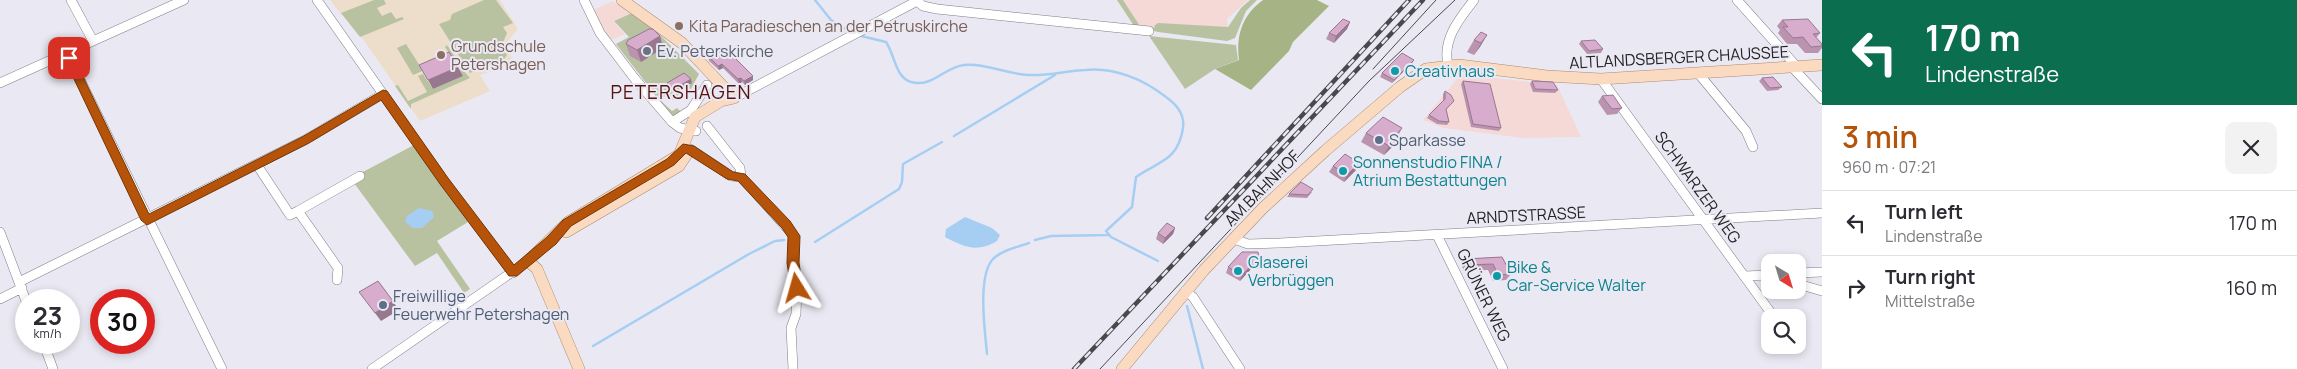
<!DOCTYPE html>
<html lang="en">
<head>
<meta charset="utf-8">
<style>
	body { margin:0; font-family:Manrope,sans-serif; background:#f2f2f3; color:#2b2b33; height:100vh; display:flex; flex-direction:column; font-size:19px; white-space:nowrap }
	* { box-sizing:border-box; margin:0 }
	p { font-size:16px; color:#7c7c81 }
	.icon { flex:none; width:28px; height:28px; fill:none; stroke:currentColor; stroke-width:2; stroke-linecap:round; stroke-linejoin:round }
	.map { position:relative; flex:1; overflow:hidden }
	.panel { display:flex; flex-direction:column; background:#fff; width:475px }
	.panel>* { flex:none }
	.top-card { background:#0b6e4f; color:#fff; overflow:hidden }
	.needle { width:32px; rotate:142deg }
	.controls { position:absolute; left:1761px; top:254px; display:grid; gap:10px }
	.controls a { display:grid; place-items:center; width:45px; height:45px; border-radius:10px; background:#fff; box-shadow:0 2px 8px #0003; font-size:25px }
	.speed { position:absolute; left:15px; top:289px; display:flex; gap:10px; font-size:25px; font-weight:700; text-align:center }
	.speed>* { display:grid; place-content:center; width:65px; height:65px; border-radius:50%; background:#fff; box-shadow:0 2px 8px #0003; line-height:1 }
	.speed small { font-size:12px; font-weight:400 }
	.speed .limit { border:8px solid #d22; background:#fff; color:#111 }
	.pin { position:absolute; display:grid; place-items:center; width:42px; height:42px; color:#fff; margin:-21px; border-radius:10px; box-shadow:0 2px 8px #0006 }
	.me { position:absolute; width:55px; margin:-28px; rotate:352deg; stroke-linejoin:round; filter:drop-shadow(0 0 4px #0008) }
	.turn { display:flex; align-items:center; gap:18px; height:105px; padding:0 20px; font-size:22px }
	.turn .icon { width:65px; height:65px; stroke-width:2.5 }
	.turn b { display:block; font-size:35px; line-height:42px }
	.round { display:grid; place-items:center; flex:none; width:52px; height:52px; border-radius:10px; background:#f2f2f3 }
	.summary { display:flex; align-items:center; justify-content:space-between; height:85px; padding:0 20px }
	h1 { font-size:30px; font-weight:600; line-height:38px; color:#b45309 }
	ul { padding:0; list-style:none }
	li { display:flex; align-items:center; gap:15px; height:65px; padding:0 20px; border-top:1px solid #e1e1e2 }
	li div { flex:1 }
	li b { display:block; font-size:19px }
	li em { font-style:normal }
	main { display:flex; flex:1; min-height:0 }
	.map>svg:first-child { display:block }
	.commercial { fill:#f4d9d6 }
	.education { fill:#ecdecb }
	.green { fill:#b8c2a0 }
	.forest { fill:#a6b485 }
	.water { fill:#a6cef3 }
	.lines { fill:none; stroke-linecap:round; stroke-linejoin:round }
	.stream { stroke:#a6cef3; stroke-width:2.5 }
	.minor-casing { stroke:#7f7e87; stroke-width:10 }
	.major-casing { stroke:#ad8b70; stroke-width:12 }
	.minor { stroke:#fff; stroke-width:9 }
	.major { stroke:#fadbc1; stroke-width:11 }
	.tram { stroke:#49494d; stroke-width:1 }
	.rail-casing { stroke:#49494d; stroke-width:4.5 }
	.rail { stroke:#eae9f3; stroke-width:2.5; stroke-dasharray:8; stroke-linecap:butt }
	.wall { fill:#ba94af }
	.shaded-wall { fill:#97788f }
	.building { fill:#d8accc; stroke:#97788f }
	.route { fill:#b45309; stroke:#753606 }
	.education-dot { fill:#8d6e63; stroke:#eae9f3; stroke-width:2 }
	.worship-dot { fill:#6b7280; stroke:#eae9f3; stroke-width:2 }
	.culture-dot { fill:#0f9aa8; stroke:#eae9f3; stroke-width:2 }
	.service-dot { fill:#5c6f8a; stroke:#eae9f3; stroke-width:2 }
	.labels { text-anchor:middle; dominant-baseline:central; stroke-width:4; stroke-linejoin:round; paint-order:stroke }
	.education-label { font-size:16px; fill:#785e54; stroke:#eae9f3; text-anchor:start }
	.worship-label { font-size:16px; fill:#5b616d; stroke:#eae9f3; text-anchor:start }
	.street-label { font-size:16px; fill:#242427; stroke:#eae9f3 }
	.culture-label { font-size:16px; fill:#0d838f; stroke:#eae9f3; text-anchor:start }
	.service-label { font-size:16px; fill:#4e5e75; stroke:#eae9f3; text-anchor:start }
	.quarter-label { font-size:19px; letter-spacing:1px; fill:#56120f; stroke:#eae9f3 }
</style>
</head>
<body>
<main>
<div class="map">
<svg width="1822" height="369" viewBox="0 0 1822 369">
	<rect width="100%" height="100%" fill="#eae9f3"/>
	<path class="commercial" d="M 1123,0 L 1248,0 L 1227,19 L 1228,35 L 1140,26 Z
		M 613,1 L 631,13 L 613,21 L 625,34 L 609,41 L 591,11 Z
		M 1461,74 L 1557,85 L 1581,137 L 1523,138 L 1444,128 L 1423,120 Z"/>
	<path class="education" d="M 330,0 L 500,0 L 518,29 L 503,47 L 516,63 L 480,75 L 490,91 L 420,121 L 349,19 L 341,14 Z"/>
	<path class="green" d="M 374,0 L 384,0 L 386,4 L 377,8 L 382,16 L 391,12 L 396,19 L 402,17 L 404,19 L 360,37 L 341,13 Z
		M 484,0 L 496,0 L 513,23 L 503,27 L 507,33 L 501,47 L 507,55 C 500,67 482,68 470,73 L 439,24 L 450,20 L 452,14 Z
		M 1117,0 L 1123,0 L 1140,26 L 1155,28 L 1154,26 L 1158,23 L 1228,27 L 1241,8 L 1250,0 L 1257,0 L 1246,11 L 1235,38 L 1227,41 L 1158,32 L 1134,26 Z
		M 632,13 L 652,27 L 648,29 L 652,27 L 699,74 L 691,89 L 684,88 L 692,83 L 685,76 L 667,86 L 674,93 L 680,90 L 683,92 L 672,100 L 665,96 L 660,100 L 672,111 L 677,108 L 681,112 L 673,118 L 616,44 L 629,37 L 614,21 Z
		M 1149,36 L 1236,45 L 1238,60 L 1215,69 L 1185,89 Z
		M 406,44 L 420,66 L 430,61 L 429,60 L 449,53 L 445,47 L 447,45 L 455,57 L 413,75 L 397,48 Z
		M 462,69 L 470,78 L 411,104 L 411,109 L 395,86 L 398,85 L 408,101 L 427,92 L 418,76 L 423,74 L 433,89 L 463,76 L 460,70 Z
		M 414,145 L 468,222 L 437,241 L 470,289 L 464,293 L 437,253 L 415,266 L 354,183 L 361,173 Z"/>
	<path class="forest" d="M 1263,0 L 1317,0 L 1329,6 L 1293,42 L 1289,51 L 1251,90 L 1215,69 L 1239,60 C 1236,36 1242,15 1263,0 Z"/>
	<path class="water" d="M 419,208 L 432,211 L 434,217 L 422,228 L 413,228 L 405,222 L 407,216 Z
		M 965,217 L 992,228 L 1000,235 L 997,241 C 977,253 964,247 945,237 L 946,229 Z"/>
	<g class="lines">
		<path class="stream" d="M 815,0 L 831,20 L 852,33
			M 857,35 L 886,42 C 895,55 895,77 911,82 C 932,88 945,67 964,65 C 986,63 1007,74 1028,75 C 1047,76 1066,71 1085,70 C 1114,67 1143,79 1166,97 C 1176,104 1185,114 1183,128 C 1178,161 1159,161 1136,177 L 1132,207 L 1106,231 L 1111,237 L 1158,261
			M 954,136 L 1055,75
			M 1035,240 L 1051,236 L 1108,235
			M 815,242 L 899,189 L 902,182 L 903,164 L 942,142
			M 1187,306 L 1203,369
			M 593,346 L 749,254 L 775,241 L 784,240
			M 987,354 C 985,331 977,276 993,259 C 1002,250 1018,247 1029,243"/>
		<defs>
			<path id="minor" d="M 71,0 L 93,41
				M 317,0 L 444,181 L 513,273
				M 584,0 L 600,33 L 635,79 L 672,122 L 680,128 L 696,131
				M 1737,0 L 1797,67
				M 917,1 L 923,6 L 937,9 L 1149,31
				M 67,53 L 222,369
				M 1448,65 C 1442,40 1459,19 1474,0
				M 1792,67 L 1822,99
				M 1698,73 L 1746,131 L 1753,147
				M 1601,79 L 1771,313
				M 0,83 L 184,0
				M 734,98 L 919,0
				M 672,122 L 691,110 L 707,85
				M 707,126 L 740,168 L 741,177 L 794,236 L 793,263 L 797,288 L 796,314 L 791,328 L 793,369
				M 684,149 L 690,149 L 731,176 L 741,177
				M 257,165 L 290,215 L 298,211 L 338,268 L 337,280
				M 298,211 L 360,176
				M 0,232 L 26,301
				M 1437,235 L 1503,369
				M 1234,239 L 1248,244 L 1280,243 L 1822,213
				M 1798,273 L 1822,272
				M 1744,276 L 1770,275
				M 19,282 L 305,140 L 383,94
				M 1798,284 L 1822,291
				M 1185,291 L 1193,297 L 1240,369
				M 0,299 L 22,288
				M 43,342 L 53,369
				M 372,369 L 528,261"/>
			<path id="major" d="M 622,0 L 682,43 L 734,98
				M 566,232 L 679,166 L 689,151
				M 579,369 L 537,269 L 528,261 L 567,223 L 679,155 L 695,117 L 721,101 L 734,98
				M 1122,369 L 1204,270 L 1263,208 L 1325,151 L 1400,87 L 1426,69 L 1459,65 L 1547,76 L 1601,79 L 1822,65"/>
		</defs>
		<use href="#minor" class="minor-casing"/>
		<use href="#major" class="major-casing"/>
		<use href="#minor" class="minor"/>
		<use href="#major" class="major"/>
		<path class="tram" d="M 1373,69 L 1436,0
			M 1100,369 L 1369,81 L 1455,0"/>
		<defs>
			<path id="rail" d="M 1207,218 L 1409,0
				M 1074,369 L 1423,0"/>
		</defs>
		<use href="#rail" class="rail-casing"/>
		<use href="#rail" class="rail"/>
	</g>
	<path class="wall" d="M 1782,20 L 1820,33 L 1816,38 L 1822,44 L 1822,48 L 1818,53 L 1805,53 L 1797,44 L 1787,44 L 1778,33 L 1780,30 L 1777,26 Z
		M 1350,22 L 1347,29 L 1334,43 L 1326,39 L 1329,33 Z
		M 1487,35 L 1474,55 L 1467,52 L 1474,40 Z
		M 660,36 L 663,48 L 641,62 L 630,56 L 626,44 Z
		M 1581,41 L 1603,49 L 1601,53 L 1587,54 L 1579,44 Z
		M 708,56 L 753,76 L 753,80 L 745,85 L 742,82 L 739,84 L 723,68 L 719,70 L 709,61 Z
		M 1414,60 L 1412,63 L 1392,83 L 1380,77 L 1382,73 Z
		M 1762,78 L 1782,87 L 1778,90 L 1767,91 L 1759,81 Z
		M 1463,81 L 1501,128 L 1499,131 L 1471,127 L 1461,84 Z
		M 1532,81 L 1558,90 L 1555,93 L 1533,92 L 1530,84 Z
		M 667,83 L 692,83 L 675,92 L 668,86 Z
		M 1445,91 L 1454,101 L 1446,110 L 1449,122 L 1447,125 L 1437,124 L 1427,118 L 1429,115 L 1443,101 L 1443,94 Z
		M 1602,96 L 1622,108 L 1617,114 L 1607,115 L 1598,102 Z
		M 1402,128 L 1393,146 L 1384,155 L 1361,142 L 1366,133 Z
		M 1359,163 L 1356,170 L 1344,182 L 1329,172 L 1333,166 Z
		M 1312,192 L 1307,198 L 1287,197 L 1289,194 Z
		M 1175,228 L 1173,234 L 1163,244 L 1156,239 L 1158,233 Z
		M 1242,252 L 1261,263 L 1258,269 L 1251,269 L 1240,281 L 1226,273 L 1228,267 Z
		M 1502,257 L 1511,274 L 1506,280 L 1493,281 L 1488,270 L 1464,271 L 1461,264 L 1465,259 Z"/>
	<path class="shaded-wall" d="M 1350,22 L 1347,29 L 1334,43 L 1336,36 Z
		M 1487,35 L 1480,47 L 1474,55 L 1481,43 Z
		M 660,36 L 663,48 L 641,62 L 637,50 Z
		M 1414,60 L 1412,63 L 1392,83 L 1394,80 Z
		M 722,64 L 723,68 L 719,70 L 718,66 Z
		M 458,67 L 463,76 L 433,89 L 428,80 Z
		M 753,76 L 753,80 L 745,85 L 744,81 Z
		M 741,78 L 742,82 L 739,84 L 738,79 Z
		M 691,79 L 692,83 L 675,92 L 674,89 Z
		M 1398,137 L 1393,146 L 1384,155 L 1389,146 Z
		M 1359,163 L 1356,170 L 1344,182 L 1347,175 Z
		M 1175,228 L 1173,234 L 1163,244 L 1165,238 Z
		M 1254,263 L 1251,269 L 1240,281 L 1242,275 Z
		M 378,281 L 399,310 L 381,321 L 375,313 Z"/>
	<path class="building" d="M 1343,19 L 1350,22 L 1336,36 L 1329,33 Z
		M 1808,19 L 1820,33 L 1813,34 L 1822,44 L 1822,46 L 1811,47 L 1803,37 L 1793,38 L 1783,27 L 1788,27 L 1782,20 Z
		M 649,29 L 653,29 L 660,36 L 637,50 L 626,44 L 628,40 Z
		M 1481,32 L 1487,35 L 1481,43 L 1474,40 Z
		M 1595,40 L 1603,49 L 1589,51 L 1581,41 Z
		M 724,47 L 753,76 L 744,81 L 741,78 L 738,79 L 722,64 L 718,66 L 708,56 Z
		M 449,52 L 458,67 L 428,80 L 419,65 Z
		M 1402,53 L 1414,60 L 1394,80 L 1382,73 Z
		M 684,73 L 691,79 L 674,89 L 667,83 Z
		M 1773,77 L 1782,87 L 1770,88 L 1762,78 Z
		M 1463,81 L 1490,84 L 1501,128 L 1473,124 Z
		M 1532,81 L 1553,82 L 1558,90 L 1535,89 Z
		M 1445,91 L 1451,95 L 1454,101 L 1446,109 L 1449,122 L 1439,121 L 1429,115 L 1445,99 Z
		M 1613,95 L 1622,108 L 1612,109 L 1602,96 Z
		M 1383,117 L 1402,128 L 1396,135 L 1398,137 L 1389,146 L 1366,133 Z
		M 1345,154 L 1359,163 L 1347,175 L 1333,166 Z
		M 1301,182 L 1313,189 L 1308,195 L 1289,194 Z
		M 1167,223 L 1175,228 L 1165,238 L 1158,233 Z
		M 1242,252 L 1258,252 L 1261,263 L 1254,263 L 1242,275 L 1228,267 Z
		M 1502,257 L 1511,274 L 1498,275 L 1493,264 L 1468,265 L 1465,259 Z
		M 378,281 L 393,301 L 375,313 L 359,292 Z"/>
	<path class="route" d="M 69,54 L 74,58 L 149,214 L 302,137 L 383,90 L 387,91 L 448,178 L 514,265 L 547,237 L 563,220 L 667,159 L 683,144 L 694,146 L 733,172 L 745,174 L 790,221 L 800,236 L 799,263 L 803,288 L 797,293 L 791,288 L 787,263 L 788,237 L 782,228 L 738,181 L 727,179 L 686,153 L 674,165 L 571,226 L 556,244 L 517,276 L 509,276 L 440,184 L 381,100 L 309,143 L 147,225 L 141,220 L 64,58 Z"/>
	<g class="education-dot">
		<circle cx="679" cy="26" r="5"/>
		<circle cx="441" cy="55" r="5"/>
	</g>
	<circle class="worship-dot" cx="647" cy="51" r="5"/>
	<g class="culture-dot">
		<circle cx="1395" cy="71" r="5"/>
		<circle cx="1343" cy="171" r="5"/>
		<circle cx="1238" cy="271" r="5"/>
		<circle cx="1497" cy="276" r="5"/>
	</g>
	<g class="service-dot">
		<circle cx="1379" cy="140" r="5"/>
		<circle cx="383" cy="305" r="5"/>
	</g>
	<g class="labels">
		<g class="education-label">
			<text x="689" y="26">Kita Paradieschen an der Petruskirche</text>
			<text x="451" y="46">Grundschule<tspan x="451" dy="18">Petershagen</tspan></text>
		</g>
		<g class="worship-label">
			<text x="657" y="51">Ev. Peterskirche</text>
		</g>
		<g class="street-label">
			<text transform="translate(1679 57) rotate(-3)">ALTLANDSBERGER CHAUSSEE</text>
			<text transform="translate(1698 187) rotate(54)">SCHWARZER WEG</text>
			<text transform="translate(1262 188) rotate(-45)">AM BAHNHOF</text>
			<text transform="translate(1526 215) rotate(-3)">ARNDTSTRASSE</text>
			<text transform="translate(1484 295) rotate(64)">GRÜNER WEG</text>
		</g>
		<g class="culture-label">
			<text x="1405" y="71">Creativhaus</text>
			<text x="1353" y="162">Sonnenstudio FINA /<tspan x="1353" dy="18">Atrium Bestattungen</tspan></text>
			<text x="1248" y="262">Glaserei<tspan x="1248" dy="18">Verbrüggen</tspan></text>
			<text x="1507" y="267">Bike &amp;<tspan x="1507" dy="18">Car-Service Walter</tspan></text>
		</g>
		<g class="service-label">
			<text x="1389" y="140">Sparkasse</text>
			<text x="393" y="296">Freiwillige<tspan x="393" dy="18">Feuerwehr Petershagen</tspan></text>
		</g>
		<g class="quarter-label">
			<text x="681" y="92">PETERSHAGEN</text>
		</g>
	</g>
</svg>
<div class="controls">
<a><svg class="needle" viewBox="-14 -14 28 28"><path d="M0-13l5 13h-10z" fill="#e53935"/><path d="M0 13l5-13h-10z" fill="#7c7c81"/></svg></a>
<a><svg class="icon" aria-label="search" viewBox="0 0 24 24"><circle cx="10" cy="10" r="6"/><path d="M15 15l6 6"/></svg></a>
</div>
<div class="speed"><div>23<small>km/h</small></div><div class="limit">30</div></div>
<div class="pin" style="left:69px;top:58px;background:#d93025"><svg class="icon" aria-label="arrive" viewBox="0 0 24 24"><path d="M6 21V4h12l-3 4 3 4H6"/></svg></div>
<svg class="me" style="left:797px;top:288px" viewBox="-20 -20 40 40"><path d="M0-17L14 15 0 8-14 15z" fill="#b45309" stroke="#fff" stroke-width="4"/></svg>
</div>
<section class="panel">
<div class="top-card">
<div class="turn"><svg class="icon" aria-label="left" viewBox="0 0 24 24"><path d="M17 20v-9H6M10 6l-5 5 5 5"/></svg><div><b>170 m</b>Lindenstraße</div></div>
</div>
<div class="summary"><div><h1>3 min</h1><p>960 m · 07:21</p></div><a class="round"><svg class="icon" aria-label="close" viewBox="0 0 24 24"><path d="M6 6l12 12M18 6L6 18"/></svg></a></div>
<ul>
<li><svg class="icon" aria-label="left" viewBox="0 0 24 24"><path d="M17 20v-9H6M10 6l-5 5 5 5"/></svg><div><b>Turn left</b><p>Lindenstraße</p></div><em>170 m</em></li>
<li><svg class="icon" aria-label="right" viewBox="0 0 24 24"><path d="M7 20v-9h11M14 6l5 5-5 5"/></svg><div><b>Turn right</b><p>Mittelstraße</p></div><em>160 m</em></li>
</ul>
</section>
</main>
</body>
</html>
